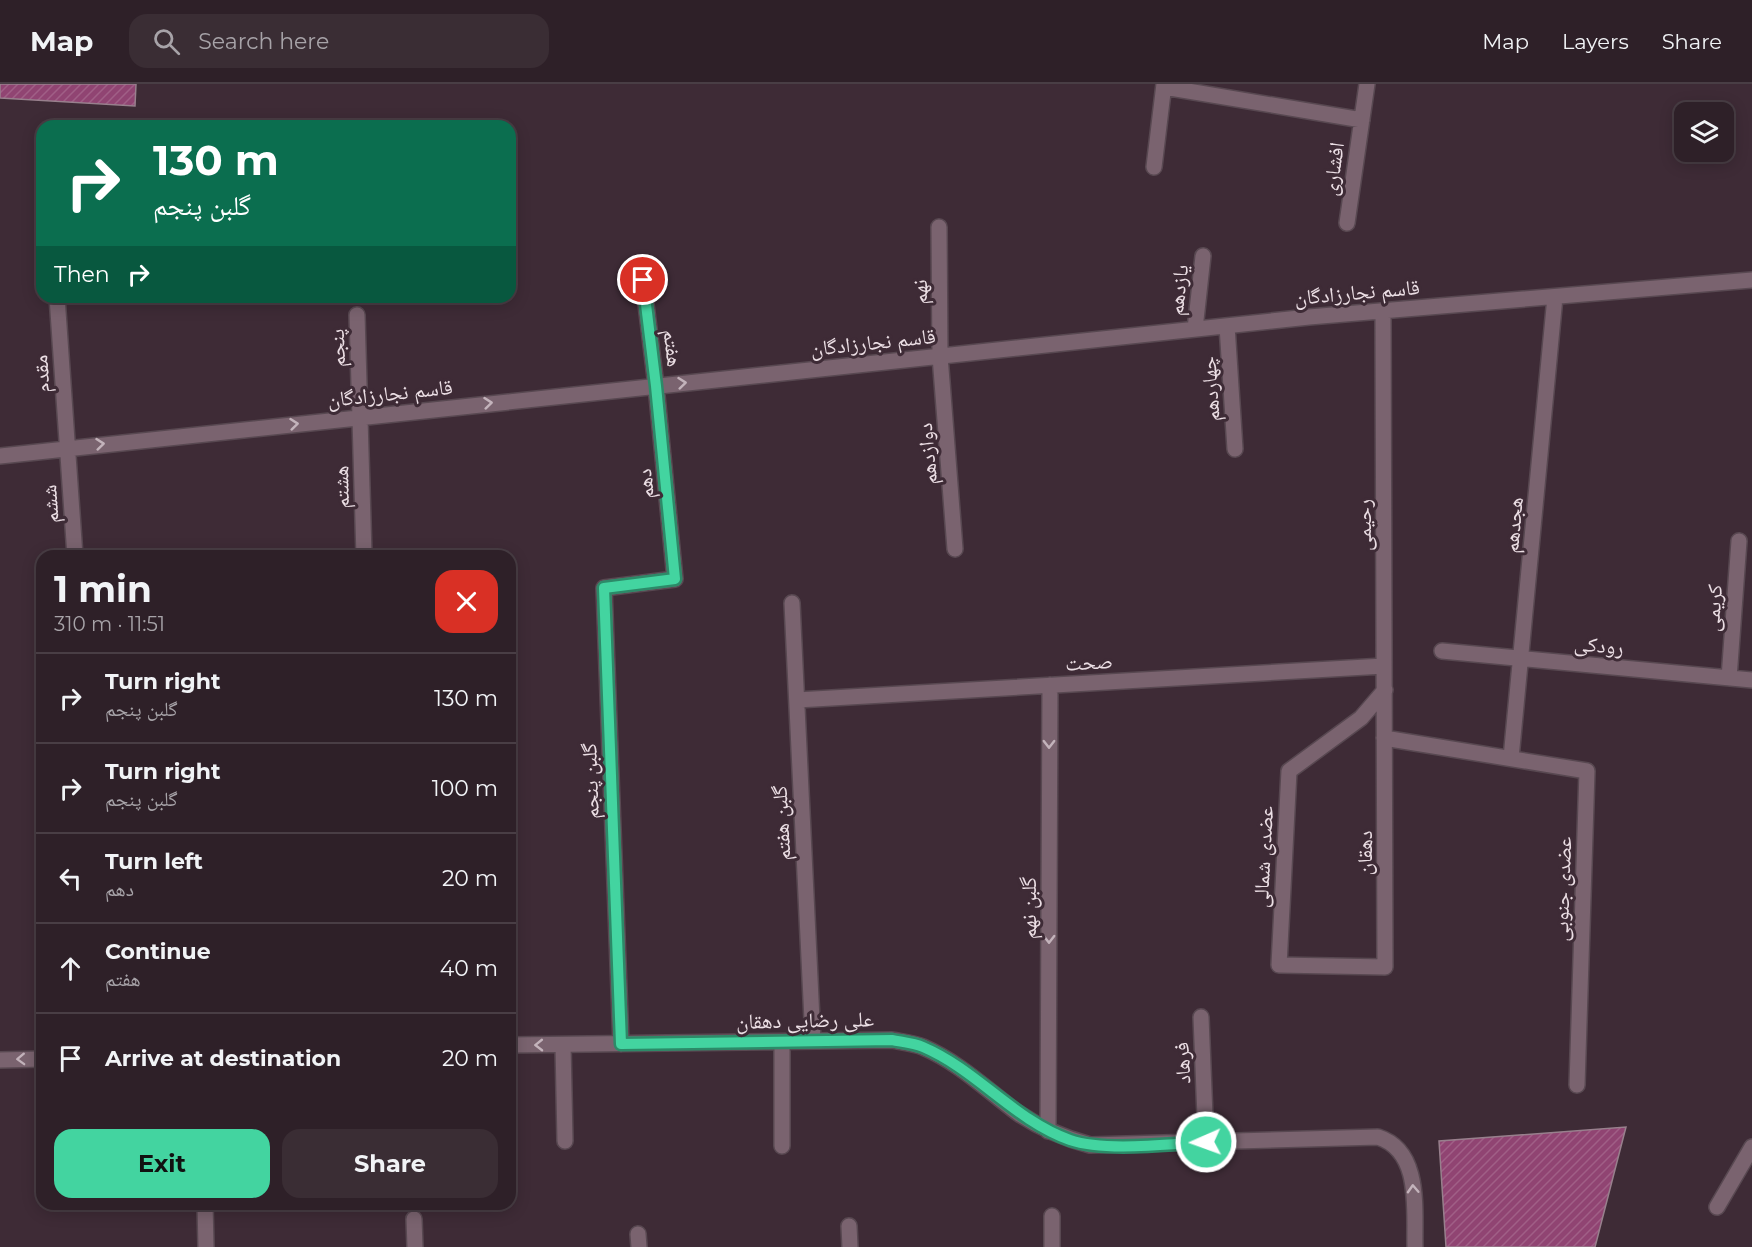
<!DOCTYPE html>
<html lang="en">
<head>
<meta charset="utf-8">
<style>
	body { margin:0; font-family:Montserrat,"Noto Naskh Arabic",sans-serif; background:#3a2d34; color:#f1f3f6; height:100vh; display:flex; flex-direction:column; font-size:22px; white-space:nowrap }
	* { box-sizing:border-box; margin:0 }
	p { font-size:20px; color:#a7a3a8 }
	.icon { flex:none; width:33px; height:33px; fill:none; stroke:currentColor; stroke-width:2; stroke-linecap:round; stroke-linejoin:round }
	.map { position:relative; flex:1; overflow:hidden }
	.sheet { position:absolute; left:36px; top:466px; width:480px; height:660px; display:flex; flex-direction:column; background:#2e2028; border-radius:18px; box-shadow:0 3px 15px #0003,0 0 0 2px #493e45 }
	.sheet>* { flex:none }
	.hud { position:absolute; left:36px; top:36px; width:480px; height:183px; border-radius:18px; box-shadow:0 3px 15px #0003,0 0 0 2px #493e45; background:#0b6e4f; color:#fff; overflow:hidden }
	.buttons { position:absolute; left:1674px; top:18px; display:grid; gap:12px }
	.buttons a { display:grid; place-items:center; width:60px; height:60px; border-radius:12px; background:#2e2028; box-shadow:0 3px 15px #0003,0 0 0 2px #493e45; font-size:30px }
	.pin { position:absolute; display:grid; place-items:center; width:51px; height:51px; color:#fff; margin:-26px; border:3px solid #fff; border-radius:50%; box-shadow:0 2px 6px #0007 }
	.me { position:absolute; width:66px; margin:-33px; rotate:268deg; stroke-linejoin:round; filter:drop-shadow(0 0 4px #0008) }
	.turn { display:flex; align-items:center; gap:21px; height:126px; padding:0 18px; font-size:27px }
	.turn .icon { width:78px; height:78px; stroke-width:2.5 }
	.turn b { display:block; font-size:42px; line-height:51px }
	.then { display:flex; align-items:center; height:57px; padding:0 18px; background:#0003; gap:12px; font-size:22px }
	.round { display:grid; place-items:center; flex:none; width:63px; height:63px; border-radius:18px; background:#3a2d34 }
	.headline { display:flex; align-items:center; justify-content:space-between; height:102px; padding:0 18px }
	h1 { font-size:36px; font-weight:700; line-height:45px }
	.cta { display:flex; gap:12px; margin-top:auto; padding:12px 18px }
	.cta a { flex:1; height:69px; border-radius:18px; background:#43d4a0; color:#111; font-size:24px; font-weight:700; line-height:69px; text-align:center }
	.cta a+a { background:#3a2d34; color:#f1f3f6 }
	ul { padding:0; list-style:none }
	li { display:flex; align-items:center; gap:18px; height:90px; padding:0 18px; border-top:2px solid #493e45 }
	li div { flex:1 }
	li b { display:block; font-size:22px }
	li em { font-style:normal }
	header { display:flex; align-items:center; gap:36px; box-sizing:border-box; height:84px; padding:0 30px; background:#2e2028; border-bottom:2px solid #493e45 }
	header strong { font-size:28px }
	nav { display:flex; gap:33px; margin-inline-start:auto; font-size:21px }
	.search { width:420px; height:54px; background:#3a2d34; display:flex; align-items:center; gap:15px; box-sizing:border-box; padding:0 21px; border-radius:18px; color:#a7a3a8; font-size:22px }
	.map>svg:first-child { display:block }
	.building { fill:url(#building-hatch); stroke:#98808d; stroke-width:1.5 }
	.lines { fill:none; stroke-linecap:round; stroke-linejoin:round }
	.minor-casing { stroke:#584851; stroke-width:18 }
	.minor { stroke:#7a636f; stroke-width:15 }
	.oneway { stroke:#c3b3bb }
	.route-casing { stroke:#2c8a68; stroke-width:15 }
	.route { stroke:#43d4a0; stroke-width:10 }
	.labels { text-anchor:middle; dominant-baseline:central; stroke-width:6; stroke-linejoin:round; paint-order:stroke }
	.street-label { font-size:21px; fill:#ebdee4; stroke:#3e2b36 }
</style>
</head>
<body>
<header>
<strong>Map</strong>
<div class="search"><svg class="icon" aria-label="search" viewBox="0 0 24 24"><circle cx="10" cy="10" r="6"/><path d="M15 15l6 6"/></svg>Search here</div>
<nav><a>Map</a><a>Layers</a><a>Share</a></nav>
</header>
<div class="map">
<svg width="1752" height="1163" viewBox="0 0 1752 1163">
	<defs>
		<pattern id="building-hatch" width="6" height="6" patternUnits="userSpaceOnUse" patternTransform="scale(1.5)"><rect width="6" height="6" fill="#904472"/><path d="M-1 1l2-2M0 6l6-6M5 7l2-2" fill="none" stroke="#a05f86"/></pattern>
	</defs>
	<rect width="100%" height="100%" fill="#3e2b36"/>
	<path class="building" d="M 0,0 L 136,0 L 135,22 L 0,14 Z
		M 1626,1043 L 1595,1163 L 1446,1163 L 1439,1057 Z"/>
	<g class="lines">
		<defs>
			<path id="minor" d="M 1164,3 L 1362,36
				M 1154,83 L 1164,0
				M 1347,139 L 1367,0
				M 939,143 L 940,272 L 955,465
				M 57,213 L 75,472
				M 1383,227 L 1385,883 L 1279,881 L 1289,687 L 1361,634 L 1385,606
				M 357,231 L 364,472
				M 1227,242 L 1235,365
				M 1195,245 L 1203,172
				M 0,372 L 1309,233 L 1752,196
				M 792,519 L 813,957
				M 1442,567 L 1752,596
				M 1729,594 L 1739,457
				M 797,616 L 1384,582
				M 1384,654 L 1587,687 L 1577,1001
				M 1511,674 L 1555,213
				M 1201,933 L 1206,1058
				M 621,960 L 604,504 L 675,495 L 656,302 L 643,196
				M 510,961 L 892,956 C 902,958 914,959 923,963 C 960,979 987,1006 1018,1029 C 1040,1044 1064,1054 1090,1061 L 1378,1053 C 1422,1067 1414,1126 1415,1163
				M 563,961 L 565,1057
				M 0,976 L 42,975
				M 1048,1047 L 1050,601
				M 782,1062 L 782,958
				M 205,1120 L 206,1163
				M 1717,1123 L 1752,1063
				M 1052,1132 L 1052,1163
				M 414,1135 L 415,1163
				M 849,1142 L 850,1163
				M 638,1150 L 639,1163"/>
		</defs>
		<use href="#minor" class="minor-casing"/>
		<use href="#minor" class="minor"/>
	</g>
	<defs><path id="oneway-chevron" d="M-2-3.5L2.5 0L-2 3.5" fill="none" stroke-width="1.6" stroke-linecap="round" stroke-linejoin="round" transform="scale(1.5)"/></defs>
	<g class="oneway">
		<use href="#oneway-chevron" transform="translate(682 299) rotate(-6)"/>
		<use href="#oneway-chevron" transform="translate(488 319) rotate(-6)"/>
		<use href="#oneway-chevron" transform="translate(294 340) rotate(-6)"/>
		<use href="#oneway-chevron" transform="translate(100 360) rotate(-6)"/>
		<use href="#oneway-chevron" transform="translate(1049 660) rotate(90)"/>
		<use href="#oneway-chevron" transform="translate(1049 855) rotate(90)"/>
		<use href="#oneway-chevron" transform="translate(539 961) rotate(179)"/>
		<use href="#oneway-chevron" transform="translate(21 975) rotate(178)"/>
		<use href="#oneway-chevron" transform="translate(1413 1105) rotate(-93)"/>
	</g>
	<g class="lines">
		<defs>
			<path id="route" d="M 643,196 L 656,302 L 675,495 L 604,504 L 621,960 L 892,956 C 902,958 914,959 923,963 C 977,986 1014,1036 1070,1056 C 1105,1068 1168,1060 1206,1058"/>
		</defs>
		<use href="#route" class="route-casing"/>
		<use href="#route" class="route"/>
	</g>
	<g class="labels">
		<g class="street-label">
			<text transform="translate(1333 85) rotate(-82)">افشاری</text>
			<text transform="translate(1178 206) rotate(-84)">یازدهم</text>
			<text transform="translate(919 208) rotate(-90)">نهم</text>
			<text transform="translate(1357 208) rotate(-5)">قاسم نجارزادگان</text>
			<text transform="translate(873 258) rotate(-6)">قاسم نجارزادگان</text>
			<text transform="translate(337 264) rotate(-92)">پنجم</text>
			<text transform="translate(673 264) rotate(83)">هفتم</text>
			<text transform="translate(41 290) rotate(-94)">مقدم</text>
			<text transform="translate(1210 305) rotate(-94)">چهاردهم</text>
			<text transform="translate(390 309) rotate(-6)">قاسم نجارزادگان</text>
			<text transform="translate(927 370) rotate(-95)">دوازدهم</text>
			<text transform="translate(645 400) rotate(-96)">دهم</text>
			<text transform="translate(341 403) rotate(-91)">هشتم</text>
			<text transform="translate(50 420) rotate(-94)">ششم</text>
			<text transform="translate(1363 441) rotate(-90)">رحیمی</text>
			<text transform="translate(1513 441) rotate(-85)">هجدهم</text>
			<text transform="translate(1713 524) rotate(-86)">کریمی</text>
			<text transform="translate(1599 561) rotate(5)">رودکی</text>
			<text transform="translate(1089 578) rotate(-3)">صحت</text>
			<text transform="translate(590 697) rotate(-92)">گلبن پنجم</text>
			<text transform="translate(781 739) rotate(-93)">گلبن هفتم</text>
			<text transform="translate(1364 769) rotate(-90)">دهقان</text>
			<text transform="translate(1263 773) rotate(-87)">عضدی شمالی</text>
			<text transform="translate(1562 805) rotate(-88)">عضدی جنوبی</text>
			<text transform="translate(1028 824) rotate(-90)">گلبن نهم</text>
			<text transform="translate(805 936) rotate(-1)">علی رضایی دهقان</text>
			<text transform="translate(1182 979) rotate(-93)">فرهاد</text>
		</g>
	</g>
</svg>
<div class="buttons">
<a><svg class="icon" aria-label="layers" viewBox="0 0 24 24"><path d="M12 4l9 5-9 5-9-5zM3 14l9 5 9-5"/></svg></a>
</div>
<div class="pin" style="left:643px;top:196px;background:#d93025"><svg class="icon" aria-label="arrive" viewBox="0 0 24 24"><path d="M6 21V4h12l-3 4 3 4H6"/></svg></div>
<svg class="me" style="left:1206px;top:1058px" viewBox="-20 -20 40 40"><circle r="17" fill="#43d4a0" stroke="#fff" stroke-width="3"/><path d="M0-11L8 9 0 5-8 9z" fill="#fff"/></svg>
<div class="hud">
<div class="turn"><svg class="icon" aria-label="right" viewBox="0 0 24 24"><path d="M7 20v-9h11M14 6l5 5-5 5"/></svg><div><b>130 m</b>گلبن پنجم</div></div>
<div class="then">Then<svg class="icon" aria-label="right" viewBox="0 0 24 24"><path d="M7 20v-9h11M14 6l5 5-5 5"/></svg></div>
</div>
<section class="sheet">
<div class="headline"><div><h1>1 min</h1><p>310 m · 11:51</p></div><a class="round" style="background:#d93025;color:#fff"><svg class="icon" aria-label="close" viewBox="0 0 24 24"><path d="M6 6l12 12M18 6L6 18"/></svg></a></div>
<ul>
<li><svg class="icon" aria-label="right" viewBox="0 0 24 24"><path d="M7 20v-9h11M14 6l5 5-5 5"/></svg><div><b>Turn right</b><p>گلبن پنجم</p></div><em>130 m</em></li>
<li><svg class="icon" aria-label="right" viewBox="0 0 24 24"><path d="M7 20v-9h11M14 6l5 5-5 5"/></svg><div><b>Turn right</b><p>گلبن پنجم</p></div><em>100 m</em></li>
<li><svg class="icon" aria-label="left" viewBox="0 0 24 24"><path d="M17 20v-9H6M10 6l-5 5 5 5"/></svg><div><b>Turn left</b><p>دهم</p></div><em>20 m</em></li>
<li><svg class="icon" aria-label="ahead" viewBox="0 0 24 24"><path d="M12 20V5M6 11l6-6 6 6"/></svg><div><b>Continue</b><p>هفتم</p></div><em>40 m</em></li>
<li><svg class="icon" aria-label="arrive" viewBox="0 0 24 24"><path d="M6 21V4h12l-3 4 3 4H6"/></svg><div><b>Arrive at destination</b></div><em>20 m</em></li>
</ul>
<div class="cta"><a>Exit</a><a>Share</a></div>
</section>
</div>
</body>
</html>
